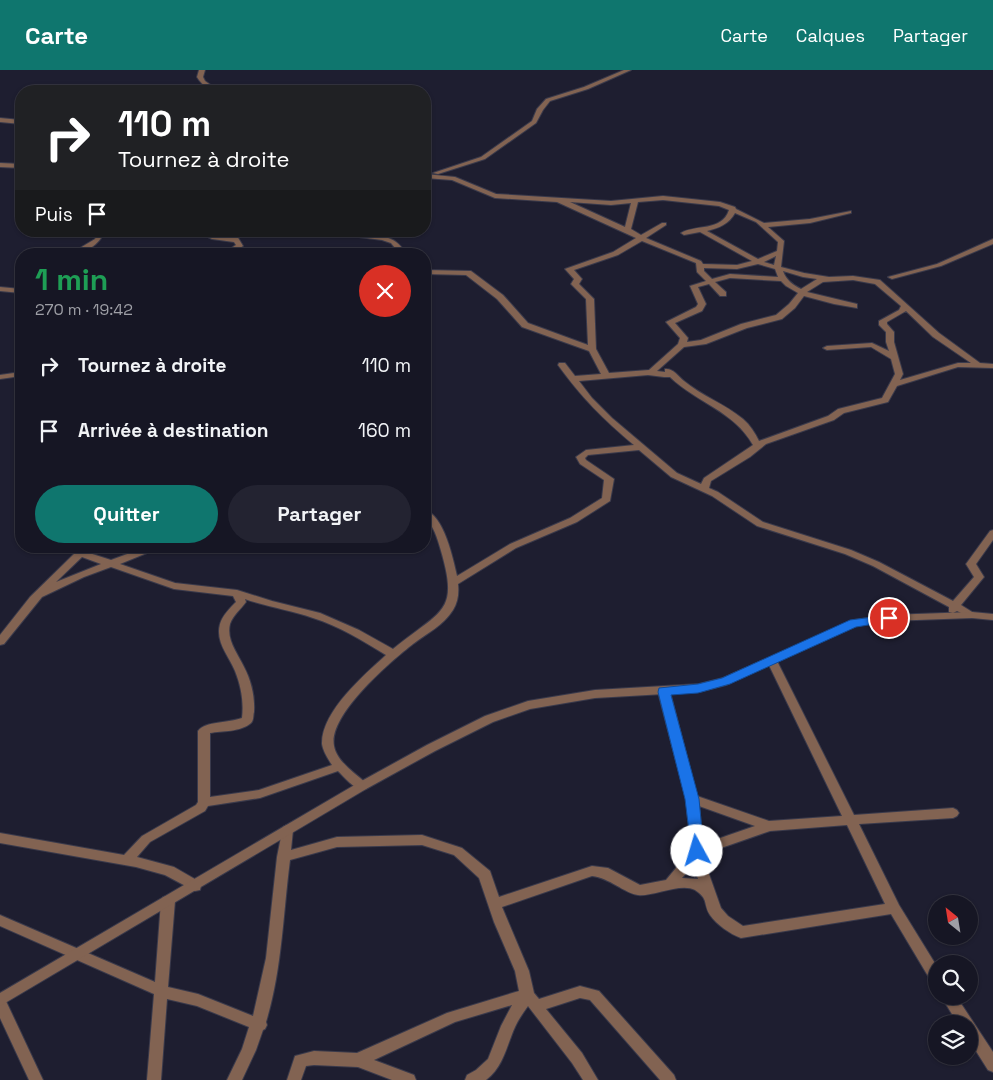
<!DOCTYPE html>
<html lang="fr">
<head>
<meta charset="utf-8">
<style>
	body { margin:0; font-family:"Space Grotesk",sans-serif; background:#232331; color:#f1f3f6; height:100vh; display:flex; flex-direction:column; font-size:19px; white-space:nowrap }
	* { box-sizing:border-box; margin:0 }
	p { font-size:16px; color:#9e9fa6 }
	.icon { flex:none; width:28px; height:28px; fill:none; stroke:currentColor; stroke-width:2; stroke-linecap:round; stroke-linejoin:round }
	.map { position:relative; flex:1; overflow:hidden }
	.side { position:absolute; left:15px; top:178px; width:416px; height:305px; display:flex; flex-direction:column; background:#161624; border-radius:20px; box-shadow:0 1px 4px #0004,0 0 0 1px #353541 }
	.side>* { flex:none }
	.hud { position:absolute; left:15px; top:15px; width:416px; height:152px; border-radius:20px; box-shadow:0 1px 4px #0004,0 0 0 1px #353541; background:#202124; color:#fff; overflow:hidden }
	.needle { width:32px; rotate:330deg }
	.controls { position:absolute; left:928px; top:825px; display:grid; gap:10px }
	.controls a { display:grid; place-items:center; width:50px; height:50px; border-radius:50%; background:#161624; box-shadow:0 1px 4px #0004,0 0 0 1px #353541; font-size:25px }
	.pin { position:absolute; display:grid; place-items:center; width:42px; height:42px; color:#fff; margin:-21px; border:2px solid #fff; border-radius:50%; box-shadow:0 1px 5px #0007 }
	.me { position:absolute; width:55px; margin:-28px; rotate:354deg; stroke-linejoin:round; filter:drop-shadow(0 0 4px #0008) }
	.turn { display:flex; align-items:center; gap:18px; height:105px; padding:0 20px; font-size:22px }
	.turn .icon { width:65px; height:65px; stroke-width:2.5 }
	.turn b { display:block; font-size:35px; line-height:42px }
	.then { display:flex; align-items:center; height:48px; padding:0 20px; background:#0003; gap:10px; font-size:19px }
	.round { display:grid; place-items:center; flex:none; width:52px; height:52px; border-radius:26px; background:#232331 }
	.overview { display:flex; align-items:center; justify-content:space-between; height:85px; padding:0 20px }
	h1 { font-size:30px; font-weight:700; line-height:38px; color:#1e9e55 }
	.cta { display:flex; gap:10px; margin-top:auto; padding:10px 20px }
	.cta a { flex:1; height:58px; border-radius:30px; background:#0f766e; color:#fff; font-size:20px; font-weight:700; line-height:58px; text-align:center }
	.cta a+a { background:#232331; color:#f1f3f6 }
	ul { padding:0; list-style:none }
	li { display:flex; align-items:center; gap:15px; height:65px; padding:0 20px }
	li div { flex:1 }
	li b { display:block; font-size:19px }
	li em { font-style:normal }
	header { display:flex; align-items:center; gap:30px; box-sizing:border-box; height:70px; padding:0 25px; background:#0f766e; color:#fff }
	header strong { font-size:24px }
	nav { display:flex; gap:28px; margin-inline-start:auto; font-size:18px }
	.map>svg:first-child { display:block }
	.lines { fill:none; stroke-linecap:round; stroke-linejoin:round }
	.minor-casing { stroke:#3a3a4b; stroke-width:2 }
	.tertiary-casing { stroke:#3a3a4b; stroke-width:2 }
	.minor { fill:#826352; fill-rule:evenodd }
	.tertiary { fill:#826352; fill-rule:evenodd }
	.route { fill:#1a73e8; stroke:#114b97 }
</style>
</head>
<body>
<header>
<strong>Carte</strong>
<nav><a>Carte</a><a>Calques</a><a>Partager</a></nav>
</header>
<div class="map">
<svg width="993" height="1010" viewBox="0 0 993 1010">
	<rect width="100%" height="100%" fill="#1e1e30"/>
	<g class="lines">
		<defs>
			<path id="minor" d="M 199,0 L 205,0 L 203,7 L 205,11 L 219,21 C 209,21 202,15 197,7 Z
				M 624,0 L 631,0 L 588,19 L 550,31 L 543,40 L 536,53 L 485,89 L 438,104 L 433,103 L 481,87 L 532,51 L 537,39 L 546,29 L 584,17 Z
				M 0,48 L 21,50 L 21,54 L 0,52 Z
				M 0,93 L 21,94 L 21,98 L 0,97 Z
				M 425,104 L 455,107 L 496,124 L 611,131 L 663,126 L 720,132 L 735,137 L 736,139 L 764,153 L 810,149 L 851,141 L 851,143 L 810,153 L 768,157 L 784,171 L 781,197 L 804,203 L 829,207 L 853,206 L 880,210 L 939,263 L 980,293 L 993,294 L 993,298 L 958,297 L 897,316 L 888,332 L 844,343 L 834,350 L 766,374 L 750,387 L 711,411 L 709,418 L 718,422 L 763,452 L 851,480 L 879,492 L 953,531 L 974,507 L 966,494 L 990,461 L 993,460 L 993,470 L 976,494 L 984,507 L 961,535 L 977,545 L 972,548 L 957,541 L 953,543 L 949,542 L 949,537 L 873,496 L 845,484 L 757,456 L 712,426 L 671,407 L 639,380 L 588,385 L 585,388 L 586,390 L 614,409 L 610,431 L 577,452 L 516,478 L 458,514 C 459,523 458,532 453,540 C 444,555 426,564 413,574 C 390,592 328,645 334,676 C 337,692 355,703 366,713 L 368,716 L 366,719 C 356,722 345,708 338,701 L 260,728 L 208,736 L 205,741 L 150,772 L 137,787 L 174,797 L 200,812 L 201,816 L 200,820 L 195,821 L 165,805 L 136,797 L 0,773 L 0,763 L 124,785 L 142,766 L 196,735 L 198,732 L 198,661 C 205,651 229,653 242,648 C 244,632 241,616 235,601 C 229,586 215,572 220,554 C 222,546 230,538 236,532 L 233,526 L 174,519 L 111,497 L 84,507 L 42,527 L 4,574 L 0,575 L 0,565 L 30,527 L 75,483 L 70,476 L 80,476 L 83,481 L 111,490 L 149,476 L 164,476 L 120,494 L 175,513 L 237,520 L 272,531 L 320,543 L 359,560 L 393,579 C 444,537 461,544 438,471 C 436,465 434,459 430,454 C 428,452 426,450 425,448 C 424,445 425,443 425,440 C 444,446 453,488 457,506 L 510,474 L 570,448 L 602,428 L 604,410 L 580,394 L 576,387 L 586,380 L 634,375 C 603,349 582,328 558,295 L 559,293 L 565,293 L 575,306 L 601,304 L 589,281 L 522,257 L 497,229 L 466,205 L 425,204 L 425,200 L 471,201 L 503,225 L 528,253 L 588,275 L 586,229 L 571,214 L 574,209 L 565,199 L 613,182 L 636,168 L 557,132 L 495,128 L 452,110 L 425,108 ZM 663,130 L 719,136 L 729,140 C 722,162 695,154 681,163 L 684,165 L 700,162 L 752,191 L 737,195 L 703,194 L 701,191 L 646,168 L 666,155 L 666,153 L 662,153 L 641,165 L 631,159 L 638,132 ZM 570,132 L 611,135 L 631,133 L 625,157 ZM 735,143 L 756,152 L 778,172 L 777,181 L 758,189 L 707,161 C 719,158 729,154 735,143 ZM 642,171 L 696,193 L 697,202 L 706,211 L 690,216 L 698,234 L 696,237 L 666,252 L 680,268 L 678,274 L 649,300 L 609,303 L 596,279 L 594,229 L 579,214 L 582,209 L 574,200 L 618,185 ZM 776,186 L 774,195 L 764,192 ZM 758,194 L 775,199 L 778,207 L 730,204 L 712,209 L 704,201 L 704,198 L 737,199 ZM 783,201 L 803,207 L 817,209 L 801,219 C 793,215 786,210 783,201 ZM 730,208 L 781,211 L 786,216 L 798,223 L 789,234 L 776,245 L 741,254 L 701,270 L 687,272 L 688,268 L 675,253 L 702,241 L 706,234 L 698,217 L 709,214 L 720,226 L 726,226 L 726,222 L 715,212 ZM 853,210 L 875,214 L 901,236 L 899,240 L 879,251 L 879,255 L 886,262 L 886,272 L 889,281 L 872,273 L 827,276 L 823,278 L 827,280 L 871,277 L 891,289 L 895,304 L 882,328 L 838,339 L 828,346 L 759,371 C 755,363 750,355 743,349 C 725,334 702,326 684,311 C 678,306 673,298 665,299 L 665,302 L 657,301 L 684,277 L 706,274 L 747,258 L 782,249 L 795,238 L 804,226 L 834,234 L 857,238 L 857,234 L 807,222 L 823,212 ZM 906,241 L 933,267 L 971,293 L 958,293 L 900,310 L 903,304 L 894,272 L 894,262 L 887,254 L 887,252 ZM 648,305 L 664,307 L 670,307 C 697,333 734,341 753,375 L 704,408 L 701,414 L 677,403 L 612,348 L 592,328 L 579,311 ZM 82,487 L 101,494 L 56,512 ZM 245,529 C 267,537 291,540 313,548 C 339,556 363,571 386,585 C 364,605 321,642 322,674 C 323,681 328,689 332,695 L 259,720 L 210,727 L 210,663 C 222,661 241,662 251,653 C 254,650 253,645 254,642 C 255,627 251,610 244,597 C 238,584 226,570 230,554 C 233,545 241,539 246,532 Z
				M 99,161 L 105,161 C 99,175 85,184 70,184 L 95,169 Z
				M 196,161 C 208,161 218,166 231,167 L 227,161 L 234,161 L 243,176 L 231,184 L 222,184 L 236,175 L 234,172 L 212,169 Z
				M 266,161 L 296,161 L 293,163 L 269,163 Z
				M 325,161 C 341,161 384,162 396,172 C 400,175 404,180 407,184 L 400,184 L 391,173 L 382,170 L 328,163 Z
				M 993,169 L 993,174 L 941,196 L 892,209 L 888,207 L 937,194 Z
				M 0,217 L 21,219 L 21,223 L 0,221 Z
				M 21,302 L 21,306 L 0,309 L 0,305 Z
				M 772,587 L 777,591 L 854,745 L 953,738 L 957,740 L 959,743 L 957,746 L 953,748 L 859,754 L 899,835 L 936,895 L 936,913 L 931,911 L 891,844 L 741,868 C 730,864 717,855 710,845 C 703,834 709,829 695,820 C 681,812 652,827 638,825 C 624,823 610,808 592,806 L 502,837 L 529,901 L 534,923 L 539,929 L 580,916 L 599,921 L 674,1005 L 676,1010 L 660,1010 L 590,930 L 580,928 L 546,939 L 582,983 L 598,1010 L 583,1010 L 572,993 L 528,936 C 523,943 518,950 515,957 C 506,977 504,996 486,1010 L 465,1010 L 467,1005 L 476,1000 L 488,989 L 501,956 L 512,935 L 455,952 L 374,990 L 414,1005 L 416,1010 L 392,1010 L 358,997 L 314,995 L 306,996 L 301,1010 L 287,1010 L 295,986 L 314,981 L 357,983 L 447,943 L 519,921 L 515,901 L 494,852 L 479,808 L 454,785 L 422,775 L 337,777 L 290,790 C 283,844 282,900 266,952 L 267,955 L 265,959 L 263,960 L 256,980 L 242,1010 L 227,1010 L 242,979 L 249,957 L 197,936 L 167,929 L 161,1010 L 147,1010 L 154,924 L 0,856 L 0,845 L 155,912 L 161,831 L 163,827 L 168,826 L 173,827 L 175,831 L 168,917 L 198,924 L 253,946 L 266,888 L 277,787 L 283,757 L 287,755 L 291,757 L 293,760 L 291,780 L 337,767 L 422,765 L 462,778 L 490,801 L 499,827 L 592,796 L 608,798 L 640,815 L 666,810 L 691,780 L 686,729 L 658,622 L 660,619 L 668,619 L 670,622 L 697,726 L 769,751 L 842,746 L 767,591 ZM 699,736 L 755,756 L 703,774 ZM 847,755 L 885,834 L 743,856 L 728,846 L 721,838 L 704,790 L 704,784 L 770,761 ZM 693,795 L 698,809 L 682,808 Z
				M 941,926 L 956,926 L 993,982 L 993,1002 L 988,1000 L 969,970 L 969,954 L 958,954 Z
				M 0,927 L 5,929 L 43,1010 L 29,1010 L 0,948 Z"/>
			<path id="tertiary" d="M 972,542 L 993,544 L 993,550 L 972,548 L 889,551 L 856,556 L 726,615 L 699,622 L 595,628 L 530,639 L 493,652 L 435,681 L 366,719 L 0,936 L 0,923 L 358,713 L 427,675 L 485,646 L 528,631 L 595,620 L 699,614 L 723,608 L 854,550 L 889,545 Z"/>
		</defs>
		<use href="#minor" class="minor-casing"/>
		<use href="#tertiary" class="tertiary-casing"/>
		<use href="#minor" class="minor"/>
		<use href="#tertiary" class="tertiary"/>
	</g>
	<path class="route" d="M 889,545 L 893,546 L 893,551 L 856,557 L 730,614 L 698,623 L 671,625 L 699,729 L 704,781 L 702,785 L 692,785 L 685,729 L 658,622 L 659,618 L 698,614 L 722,608 L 850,550 Z"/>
</svg>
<div class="controls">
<a><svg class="needle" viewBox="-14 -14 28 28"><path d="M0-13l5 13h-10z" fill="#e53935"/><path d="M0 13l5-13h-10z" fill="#9e9fa6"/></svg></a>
<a><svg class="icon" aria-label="search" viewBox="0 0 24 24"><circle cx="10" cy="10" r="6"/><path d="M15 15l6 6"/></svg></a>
<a><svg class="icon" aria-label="layers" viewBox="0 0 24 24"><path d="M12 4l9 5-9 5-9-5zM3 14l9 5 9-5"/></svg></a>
</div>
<div class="pin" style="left:889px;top:548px;background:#d93025"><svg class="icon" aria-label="arrive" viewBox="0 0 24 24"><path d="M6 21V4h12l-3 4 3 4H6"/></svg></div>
<svg class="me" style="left:697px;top:781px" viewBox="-20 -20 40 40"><circle r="19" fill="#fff"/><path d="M0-13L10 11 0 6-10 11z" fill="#1a73e8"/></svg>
<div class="hud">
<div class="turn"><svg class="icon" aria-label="right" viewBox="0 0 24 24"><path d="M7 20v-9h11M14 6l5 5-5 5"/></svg><div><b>110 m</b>Tournez à droite</div></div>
<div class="then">Puis<svg class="icon" aria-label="arrive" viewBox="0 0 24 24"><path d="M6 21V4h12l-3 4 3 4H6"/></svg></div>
</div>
<section class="side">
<div class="overview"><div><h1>1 min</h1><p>270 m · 19:42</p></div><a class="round" style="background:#d93025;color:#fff"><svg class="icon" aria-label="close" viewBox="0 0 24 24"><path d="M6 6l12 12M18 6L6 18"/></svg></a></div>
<ul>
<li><svg class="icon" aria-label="right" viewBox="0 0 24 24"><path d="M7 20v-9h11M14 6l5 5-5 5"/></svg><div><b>Tournez à droite</b></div><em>110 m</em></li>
<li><svg class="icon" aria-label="arrive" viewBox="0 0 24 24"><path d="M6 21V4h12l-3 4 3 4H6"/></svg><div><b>Arrivée à destination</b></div><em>160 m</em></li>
</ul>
<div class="cta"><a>Quitter</a><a>Partager</a></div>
</section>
</div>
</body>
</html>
